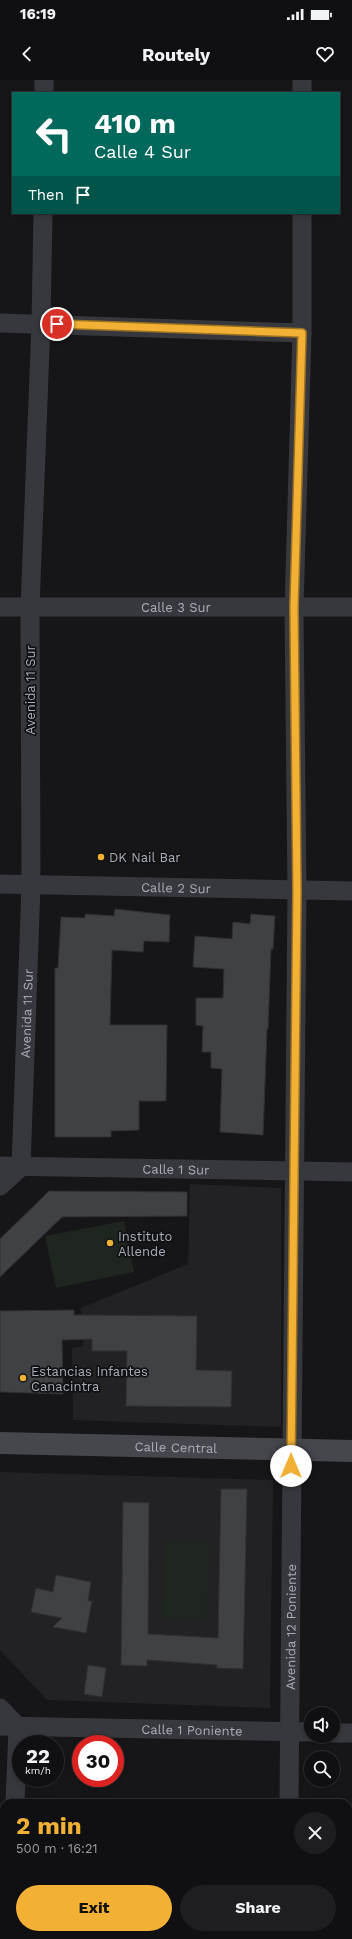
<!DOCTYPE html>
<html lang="en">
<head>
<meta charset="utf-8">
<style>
	body { margin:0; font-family:"Work Sans",sans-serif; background:#1e1e20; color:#f1f3f6; height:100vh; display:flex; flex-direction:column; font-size:15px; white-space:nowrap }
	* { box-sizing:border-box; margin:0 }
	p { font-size:13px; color:#9c9d9f }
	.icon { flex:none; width:22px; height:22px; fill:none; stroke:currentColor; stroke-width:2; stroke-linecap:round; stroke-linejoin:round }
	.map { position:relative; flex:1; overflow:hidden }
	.details { position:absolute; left:0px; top:1719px; width:352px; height:140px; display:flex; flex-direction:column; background:#101012; border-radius:12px 12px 0 0; box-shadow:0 2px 6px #0003,0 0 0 1px #303032 }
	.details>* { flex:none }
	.top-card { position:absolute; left:12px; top:12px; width:328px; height:122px; border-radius:0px; box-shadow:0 2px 6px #0003,0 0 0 1px #303032; background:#00695c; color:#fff; overflow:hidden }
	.controls { position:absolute; left:304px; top:1627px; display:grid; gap:8px }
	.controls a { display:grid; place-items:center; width:36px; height:36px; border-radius:50%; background:#101012; box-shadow:0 2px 6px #0003,0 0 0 1px #303032; font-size:20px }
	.speed { position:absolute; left:12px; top:1655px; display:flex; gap:8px; font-size:20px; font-weight:700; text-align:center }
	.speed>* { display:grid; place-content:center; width:52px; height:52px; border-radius:50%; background:#101012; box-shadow:0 2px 6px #0003,0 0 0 1px #303032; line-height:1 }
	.speed small { font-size:10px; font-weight:400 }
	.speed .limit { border:6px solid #d22; background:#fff; color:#111 }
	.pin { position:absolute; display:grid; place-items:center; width:34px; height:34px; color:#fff; margin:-17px; border:2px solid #fff; border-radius:50%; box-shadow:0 1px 4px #0007 }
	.me { position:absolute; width:44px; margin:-22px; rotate:0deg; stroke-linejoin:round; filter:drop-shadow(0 0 3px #0008) }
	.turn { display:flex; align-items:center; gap:14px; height:84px; padding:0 16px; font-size:18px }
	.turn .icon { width:52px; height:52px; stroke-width:2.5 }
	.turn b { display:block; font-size:28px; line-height:34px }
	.then { display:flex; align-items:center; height:38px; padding:0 16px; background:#0003; gap:8px; font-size:15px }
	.round { display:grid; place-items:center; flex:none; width:42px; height:42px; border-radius:21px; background:#1e1e20 }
	.overview { display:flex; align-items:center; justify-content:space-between; height:68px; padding:0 16px }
	h1 { font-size:24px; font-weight:700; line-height:30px; color:#f2b134 }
	.primary-button { display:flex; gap:8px; margin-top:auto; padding:8px 16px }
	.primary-button a { flex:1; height:46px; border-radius:24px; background:#f2b134; color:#111; font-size:16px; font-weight:700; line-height:46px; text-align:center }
	.primary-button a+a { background:#1e1e20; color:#f1f3f6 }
	.status { display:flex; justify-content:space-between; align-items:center; height:28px; padding:0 20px; background:#101012; direction:ltr }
	.status svg { height:11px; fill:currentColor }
	header { display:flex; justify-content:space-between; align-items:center; height:52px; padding:0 16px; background:#101012; font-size:18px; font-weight:700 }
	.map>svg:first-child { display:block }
	.built { fill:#222225 }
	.green { fill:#1e261f }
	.building { fill:#404145; stroke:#303034 }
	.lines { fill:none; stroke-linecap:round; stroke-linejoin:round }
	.street { stroke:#37383d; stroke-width:19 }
	.secondary { stroke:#45474d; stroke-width:22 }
	.route-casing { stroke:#9d7322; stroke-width:10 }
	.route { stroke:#f2b134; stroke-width:7 }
	.poi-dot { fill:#f2b134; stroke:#111113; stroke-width:1.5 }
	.labels { text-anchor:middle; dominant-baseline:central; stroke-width:3.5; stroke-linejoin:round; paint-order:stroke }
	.street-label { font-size:13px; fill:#a8adb8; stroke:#111113 }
	.poi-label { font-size:13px; fill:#a8adb8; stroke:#111113; text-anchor:start }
</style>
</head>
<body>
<div class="status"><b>16:19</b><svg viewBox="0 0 49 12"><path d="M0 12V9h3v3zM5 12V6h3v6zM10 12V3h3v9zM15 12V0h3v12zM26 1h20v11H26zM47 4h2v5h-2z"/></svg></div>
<header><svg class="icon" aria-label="back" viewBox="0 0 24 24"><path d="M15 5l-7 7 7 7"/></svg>Routely<svg class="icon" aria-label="heart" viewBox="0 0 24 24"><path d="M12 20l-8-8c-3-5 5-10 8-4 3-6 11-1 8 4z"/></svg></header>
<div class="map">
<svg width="352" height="1859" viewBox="0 0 352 1859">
	<rect width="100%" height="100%" fill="#161618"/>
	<path class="built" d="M 190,1104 L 281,1108 L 281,1347 L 73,1340 L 72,1268 L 83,1266 L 81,1228 L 188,1184 Z
		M 0,1392 L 273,1400 L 270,1628 L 47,1620 L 0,1570 Z"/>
	<path class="green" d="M 124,1141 L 134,1192 L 56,1208 L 45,1156 Z
		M 164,1461 L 210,1462 L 207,1539 L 162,1538 Z"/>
	<path class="building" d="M 115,829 L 170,835 L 169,862 L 144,861 L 143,872 L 112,870 L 110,945 L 167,945 L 166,1021 L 139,1021 L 139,1050 L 111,1051 L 111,1057 L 55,1057 L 55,888 L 58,888 L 61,837 L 85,838 L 85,834 L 114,836 Z
		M 251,834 L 275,836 L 273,869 L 271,869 L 268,949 L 267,949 L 263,1055 L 220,1052 L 222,989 L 211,988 L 211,972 L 202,972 L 203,946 L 196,945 L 196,918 L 223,918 L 224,889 L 193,887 L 195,856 L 232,859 L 233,842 L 250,844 Z
		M 49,1111 L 187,1112 L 187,1136 L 62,1137 L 0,1197 L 0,1159 Z
		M 74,1230 L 74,1235 L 197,1236 L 196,1290 L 232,1291 L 231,1327 L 126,1326 L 127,1271 L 92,1271 L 92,1259 L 62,1260 L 63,1314 L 0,1312 L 0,1231 Z
		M 221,1409 L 247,1409 L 243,1589 L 217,1588 L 217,1585 L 147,1580 L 147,1586 L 121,1585 L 123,1422 L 149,1423 L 148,1554 L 218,1558 Z
		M 56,1495 L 91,1502 L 88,1521 L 92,1521 L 86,1553 L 53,1547 L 62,1538 L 31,1532 L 36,1508 L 53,1512 Z
		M 88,1585 L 106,1588 L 102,1617 L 84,1614 Z"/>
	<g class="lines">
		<g class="street">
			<path d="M 44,13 L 44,0"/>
			<path d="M 302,13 L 302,0"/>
			<path d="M 0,243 L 302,253"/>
			<path id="s1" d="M 0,527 L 352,527"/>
			<path id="s2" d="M 0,804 L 352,811"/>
			<path id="s3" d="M 0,1086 L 352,1092"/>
			<path id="s4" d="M 0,1106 L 21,1087 L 31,805 L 30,528 L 41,243 L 43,133"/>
			<path d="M 0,1628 L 18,1647"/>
			<path id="s5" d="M 0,1646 L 311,1652"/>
			<path d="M 333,1653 L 352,1653"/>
			<path d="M 15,1723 L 18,1647"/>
			<path id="s6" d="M 289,1723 L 297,811 L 294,528 L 302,253 L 302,133"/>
			<path d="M 11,1859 L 11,1855"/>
			<path d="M 286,1859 L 286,1855"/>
		</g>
		<path class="secondary" id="s7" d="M 0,1363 L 352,1371"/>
	</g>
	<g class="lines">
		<defs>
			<path id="route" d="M 57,244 L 302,253 L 294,528 L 297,811 L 291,1386"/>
		</defs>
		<use href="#route" class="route-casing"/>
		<use href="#route" class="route"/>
	</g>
	<g class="poi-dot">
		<circle cx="101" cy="777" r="4"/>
		<circle cx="110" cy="1163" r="4"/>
		<circle cx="23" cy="1298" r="4"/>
	</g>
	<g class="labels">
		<g class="street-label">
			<text stroke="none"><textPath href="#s1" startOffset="176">Calle 3 Sur</textPath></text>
			<text transform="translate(30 610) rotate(-90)">Avenida 11 Sur</text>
			<text stroke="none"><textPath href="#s2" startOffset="176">Calle 2 Sur</textPath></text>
			<text stroke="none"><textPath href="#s4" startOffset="182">Avenida 11 Sur</textPath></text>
			<text stroke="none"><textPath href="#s3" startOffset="176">Calle 1 Sur</textPath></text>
			<text stroke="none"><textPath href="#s7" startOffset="176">Calle Central</textPath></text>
			<text stroke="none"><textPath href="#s6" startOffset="176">Avenida 12 Poniente</textPath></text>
			<text stroke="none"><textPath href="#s5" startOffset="192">Calle 1 Poniente</textPath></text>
		</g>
		<g class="poi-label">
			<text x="109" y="777">DK Nail Bar</text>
			<text x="118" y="1156">Instituto<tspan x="118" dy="15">Allende</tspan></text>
			<text x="31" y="1291">Estancias Infantes<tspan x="31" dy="15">Canacintra</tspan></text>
		</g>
	</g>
</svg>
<div class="controls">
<a><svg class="icon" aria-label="sound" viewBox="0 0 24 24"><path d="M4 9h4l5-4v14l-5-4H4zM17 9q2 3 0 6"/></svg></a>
<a><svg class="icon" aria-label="search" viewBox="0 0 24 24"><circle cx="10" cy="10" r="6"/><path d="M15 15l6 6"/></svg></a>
</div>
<div class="speed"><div>22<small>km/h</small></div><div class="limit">30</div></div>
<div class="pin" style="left:57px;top:244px;background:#d93025"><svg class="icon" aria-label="arrive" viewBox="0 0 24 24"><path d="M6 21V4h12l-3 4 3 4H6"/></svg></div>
<svg class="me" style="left:291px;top:1386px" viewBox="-20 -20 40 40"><circle r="19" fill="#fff"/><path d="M0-13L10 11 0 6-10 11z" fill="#f2b134"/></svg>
<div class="top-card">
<div class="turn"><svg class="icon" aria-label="left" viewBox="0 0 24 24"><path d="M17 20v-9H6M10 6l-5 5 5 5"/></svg><div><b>410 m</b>Calle 4 Sur</div></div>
<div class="then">Then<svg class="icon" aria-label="arrive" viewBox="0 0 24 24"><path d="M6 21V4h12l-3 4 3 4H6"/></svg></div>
</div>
<section class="details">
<div class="overview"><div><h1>2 min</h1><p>500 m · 16:21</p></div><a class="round"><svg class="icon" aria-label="close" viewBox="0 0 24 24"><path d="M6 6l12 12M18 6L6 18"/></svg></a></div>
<div class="primary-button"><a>Exit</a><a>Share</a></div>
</section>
</div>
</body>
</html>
